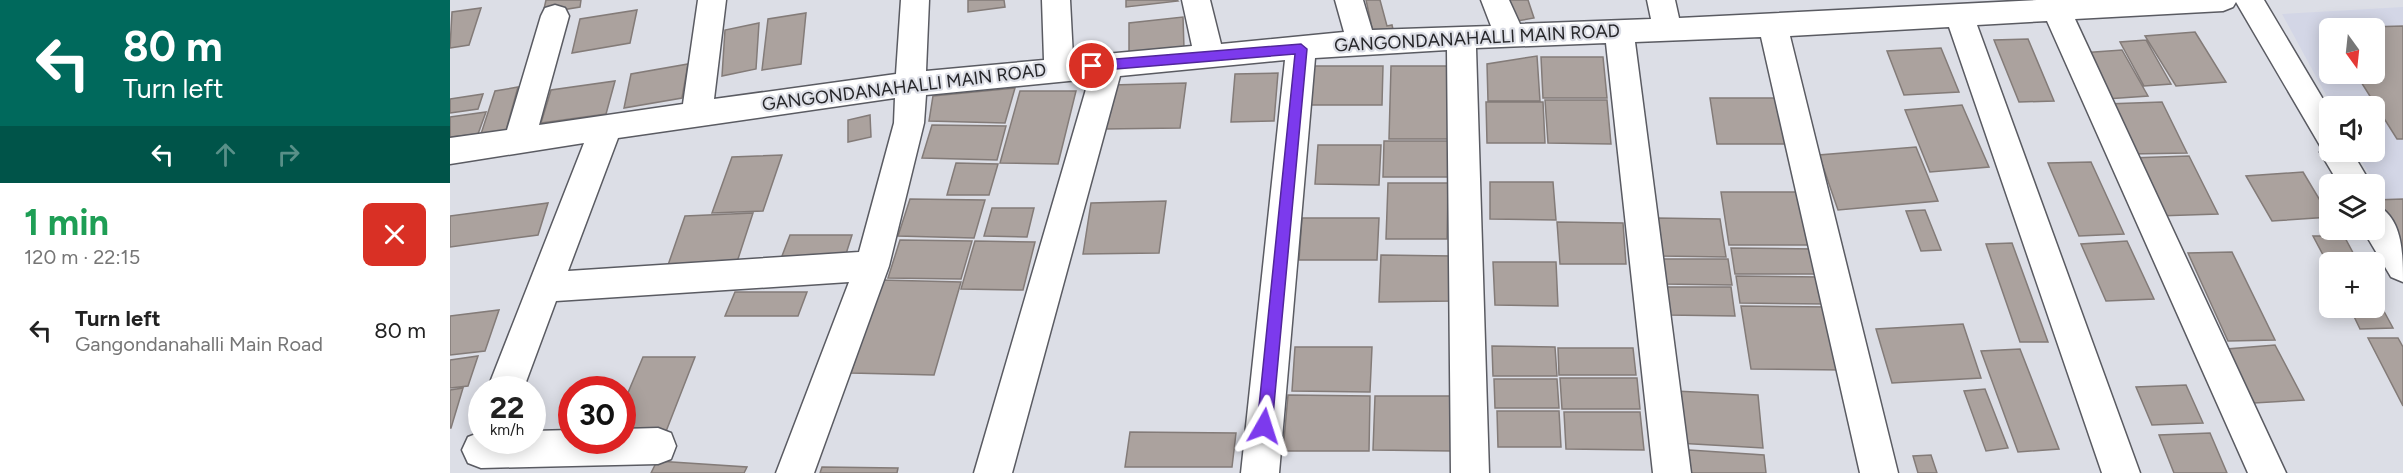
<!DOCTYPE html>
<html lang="en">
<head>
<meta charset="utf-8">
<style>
	body { margin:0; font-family:Figtree,sans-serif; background:#f2f2f2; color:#222; height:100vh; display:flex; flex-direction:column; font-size:22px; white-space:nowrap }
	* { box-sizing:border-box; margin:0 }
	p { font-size:20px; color:#767676 }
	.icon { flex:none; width:33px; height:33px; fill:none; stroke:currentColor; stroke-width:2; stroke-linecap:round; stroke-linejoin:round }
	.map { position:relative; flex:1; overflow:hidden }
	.side { display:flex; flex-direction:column; background:#fff; width:450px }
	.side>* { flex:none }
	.hud { background:#00695c; color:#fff; overflow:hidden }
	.needle { width:39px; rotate:165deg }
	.tools { position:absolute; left:1869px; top:18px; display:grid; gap:12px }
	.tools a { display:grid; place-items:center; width:66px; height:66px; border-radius:9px; background:#fff; box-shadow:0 3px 15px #0003; font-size:30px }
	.speed { position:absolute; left:18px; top:376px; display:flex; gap:12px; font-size:30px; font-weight:700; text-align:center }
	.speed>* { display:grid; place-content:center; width:78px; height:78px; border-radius:50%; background:#fff; box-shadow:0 3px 15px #0003; line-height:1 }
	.speed small { font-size:15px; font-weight:400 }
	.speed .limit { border:9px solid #d22; background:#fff; color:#111 }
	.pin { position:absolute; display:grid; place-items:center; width:51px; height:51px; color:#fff; margin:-26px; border:3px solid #fff; border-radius:50%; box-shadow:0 2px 6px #0007 }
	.me { position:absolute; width:66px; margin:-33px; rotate:6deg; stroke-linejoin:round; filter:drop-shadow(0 0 4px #0008) }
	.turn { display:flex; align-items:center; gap:21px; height:126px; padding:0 24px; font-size:27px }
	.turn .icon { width:78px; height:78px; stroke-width:2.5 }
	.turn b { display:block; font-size:42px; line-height:51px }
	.lanes { display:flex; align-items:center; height:57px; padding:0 24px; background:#0003; justify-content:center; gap:30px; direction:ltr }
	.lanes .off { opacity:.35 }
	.round { display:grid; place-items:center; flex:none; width:63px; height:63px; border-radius:9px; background:#f2f2f2 }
	.summary { display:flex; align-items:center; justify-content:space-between; height:102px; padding:0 24px }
	h1 { font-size:36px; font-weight:700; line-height:45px; color:#1e9e55 }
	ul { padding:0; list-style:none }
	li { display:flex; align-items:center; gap:18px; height:90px; padding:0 24px }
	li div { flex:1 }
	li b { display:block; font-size:22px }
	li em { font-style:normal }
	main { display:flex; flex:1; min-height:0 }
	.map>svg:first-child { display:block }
	.built { fill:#d3d6e6; fill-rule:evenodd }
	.building { fill:#aba29e; stroke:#837b78; stroke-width:1.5 }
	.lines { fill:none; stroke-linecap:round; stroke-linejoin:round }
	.minor-casing { stroke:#5a5b62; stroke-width:3 }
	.minor { fill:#fff; fill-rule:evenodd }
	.route { fill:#7c3aed; stroke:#51269a; stroke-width:1.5 }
	.labels { text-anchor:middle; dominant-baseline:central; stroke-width:4.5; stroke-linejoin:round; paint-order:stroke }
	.street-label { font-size:18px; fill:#262629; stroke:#dcdee6 }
</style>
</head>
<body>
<main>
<section class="side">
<div class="hud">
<div class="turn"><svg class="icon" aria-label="left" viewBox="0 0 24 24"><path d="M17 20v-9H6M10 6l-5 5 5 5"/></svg><div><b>80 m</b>Turn left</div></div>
<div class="lanes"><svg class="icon" aria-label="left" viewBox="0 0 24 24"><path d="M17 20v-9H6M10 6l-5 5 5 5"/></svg><svg class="icon off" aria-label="ahead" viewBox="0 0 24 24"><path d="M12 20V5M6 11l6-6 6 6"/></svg><svg class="icon off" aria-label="right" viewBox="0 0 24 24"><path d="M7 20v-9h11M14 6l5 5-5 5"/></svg></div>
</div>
<div class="summary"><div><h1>1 min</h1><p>120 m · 22:15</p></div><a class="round" style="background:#d93025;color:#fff"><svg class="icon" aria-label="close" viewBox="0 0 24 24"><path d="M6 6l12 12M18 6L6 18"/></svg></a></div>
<ul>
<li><svg class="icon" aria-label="left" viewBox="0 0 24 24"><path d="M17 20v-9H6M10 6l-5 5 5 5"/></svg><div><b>Turn left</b><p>Gangondanahalli Main Road</p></div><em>80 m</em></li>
</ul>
</section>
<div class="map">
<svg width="1953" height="473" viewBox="0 0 1953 473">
	<rect width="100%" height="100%" fill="#dcdee6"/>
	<path class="built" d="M 1953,7 L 1953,235 L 1907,152 L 1924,152 L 1924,106 L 1882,106 L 1832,14 ZM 1880,28 L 1924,28 L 1924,74 L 1880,74 Z"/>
	<path class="building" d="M 96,0 L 131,0 L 130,7 L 93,13 Z
		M 518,0 L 554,0 L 555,7 L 518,12 Z
		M 676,0 L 727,0 L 728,1 L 676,7 Z
		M 916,0 L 930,0 L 937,26 L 942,25 L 944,34 L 924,37 Z
		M 1059,0 L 1078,0 L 1084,18 L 1067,21 Z
		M 31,8 L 19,45 L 0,48 L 2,12 Z
		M 187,10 L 180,43 L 122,53 L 130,19 Z
		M 356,13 L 351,64 L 312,70 L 318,19 Z
		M 733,17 L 734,48 L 679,55 L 679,23 Z
		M 309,23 L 306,69 L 272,76 L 275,30 Z
		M 1953,26 L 1953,139 L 1947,139 L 1906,74 L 1924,74 L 1924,28 L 1883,28 Z
		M 1745,32 L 1776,82 L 1726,86 L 1695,36 Z
		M 1578,39 L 1604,101 L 1569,102 L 1544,40 Z
		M 1696,40 L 1721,84 L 1694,86 L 1670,42 Z
		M 1491,48 L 1509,92 L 1454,95 L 1437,51 Z
		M 1672,50 L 1698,96 L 1656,99 L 1631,53 Z
		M 1087,56 L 1090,101 L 1038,101 L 1037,64 Z
		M 1091,57 L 1153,57 L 1157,98 L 1093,98 Z
		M 238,64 L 232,98 L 174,108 L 181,74 Z
		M 863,66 L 933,66 L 932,105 L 859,105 Z
		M 941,66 L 998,66 L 999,139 L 939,139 Z
		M 828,73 L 824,121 L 781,122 L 785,74 Z
		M 165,81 L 156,114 L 91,123 L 101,90 Z
		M 736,83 L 730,128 L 654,129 L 662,85 Z
		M 68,87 L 55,134 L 30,137 L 45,91 Z
		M 565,88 L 555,123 L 479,121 L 483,96 Z
		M 570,91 L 626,91 L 608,164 L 550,163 Z
		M 33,94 L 28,109 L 0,113 L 0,99 Z
		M 1260,98 L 1335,98 L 1345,144 L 1267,144 Z
		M 1095,100 L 1157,100 L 1161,144 L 1098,143 Z
		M 1036,102 L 1093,102 L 1095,143 L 1037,143 Z
		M 1712,102 L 1737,153 L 1680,154 L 1656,104 Z
		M 1512,105 L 1539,167 L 1480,172 L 1455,110 Z
		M 36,112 L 28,134 L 0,137 L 0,117 Z
		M 420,115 L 421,137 L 398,142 L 398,120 Z
		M 482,125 L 556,126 L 547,160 L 472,158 Z
		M 934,141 L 1003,141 L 1003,177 L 933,177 Z
		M 868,145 L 931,145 L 929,185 L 865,184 Z
		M 1466,147 L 1488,201 L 1388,210 L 1369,155 Z
		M 332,155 L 313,211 L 262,213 L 282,157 Z
		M 1739,156 L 1768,214 L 1707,216 L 1680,158 Z
		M 1641,162 L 1674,234 L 1629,236 L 1598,163 Z
		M 506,163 L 548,164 L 539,195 L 497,195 Z
		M 1853,172 L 1880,217 L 1822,221 L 1796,176 Z
		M 1040,182 L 1103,182 L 1106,220 L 1040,219 Z
		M 938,183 L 998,183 L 997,239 L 936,239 Z
		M 1271,192 L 1355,192 L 1366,245 L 1279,245 Z
		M 460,199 L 535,200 L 524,238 L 448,236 Z
		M 1953,199 L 1953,260 L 1924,215 L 1924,200 Z
		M 716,201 L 709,253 L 633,254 L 641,203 Z
		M 98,203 L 88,235 L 0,247 L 0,216 Z
		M 542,208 L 584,208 L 577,237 L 534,236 Z
		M 1475,210 L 1491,250 L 1471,251 L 1456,211 Z
		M 303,213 L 286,265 L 217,268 L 235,216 Z
		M 852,218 L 929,218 L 927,260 L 849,260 Z
		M 1207,218 L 1270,219 L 1276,257 L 1211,256 Z
		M 1107,222 L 1173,223 L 1176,264 L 1110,264 Z
		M 340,235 L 402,235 L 395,257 L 332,256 Z
		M 1863,236 L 1894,236 L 1908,262 L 1880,262 L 1880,268 Z
		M 450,240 L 522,241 L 511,279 L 438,278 Z
		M 525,241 L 585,242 L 573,290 L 511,289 Z
		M 1677,241 L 1704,299 L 1656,301 L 1631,244 Z
		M 1562,243 L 1598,342 L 1570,342 L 1536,244 Z
		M 1281,248 L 1365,249 L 1371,274 L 1285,274 Z
		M 1782,252 L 1825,340 L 1778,341 L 1738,253 Z
		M 931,255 L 1002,256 L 1002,301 L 929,302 Z
		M 1210,259 L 1278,259 L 1282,285 L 1213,284 Z
		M 1043,262 L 1106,262 L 1108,306 L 1045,305 Z
		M 1286,276 L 1371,277 L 1377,304 L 1290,303 Z
		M 431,280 L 511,282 L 484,375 L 401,373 Z
		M 1213,287 L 1281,287 L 1285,316 L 1217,315 Z
		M 285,292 L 357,292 L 348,316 L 275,316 Z
		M 1924,293 L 1943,328 L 1910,329 L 1900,308 L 1924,308 Z
		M 1291,306 L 1381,307 L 1394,370 L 1301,369 Z
		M 49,310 L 35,351 L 0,355 L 0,316 Z
		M 1513,324 L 1531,378 L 1442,383 L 1426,329 Z
		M 1918,338 L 1948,338 L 1953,347 L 1953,406 Z
		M 1825,345 L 1854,400 L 1804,403 L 1777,349 Z
		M 1042,346 L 1105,347 L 1107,376 L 1043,376 Z
		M 845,347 L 922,347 L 920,392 L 842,391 Z
		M 1108,348 L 1183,348 L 1186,375 L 1109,375 Z
		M 1570,349 L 1609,449 L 1568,452 L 1531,351 Z
		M 28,356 L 18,386 L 0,388 L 0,360 Z
		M 193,357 L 245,357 L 215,434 L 172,434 L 172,407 Z
		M 1110,378 L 1187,378 L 1190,409 L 1112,409 Z
		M 1044,379 L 1107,379 L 1109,408 L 1045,408 Z
		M 1736,385 L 1753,423 L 1702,425 L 1686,387 Z
		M 13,388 L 1,428 L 0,428 L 0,390 Z
		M 1535,389 L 1558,448 L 1536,451 L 1514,391 Z
		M 1224,391 L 1308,395 L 1313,448 L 1227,443 Z
		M 838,395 L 920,396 L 919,451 L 833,451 Z
		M 925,396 L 1002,396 L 1002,451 L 923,450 Z
		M 1047,411 L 1109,411 L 1111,447 L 1048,447 Z
		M 1114,412 L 1190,412 L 1194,450 L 1116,449 Z
		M 680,432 L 786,433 L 782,467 L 675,467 Z
		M 1760,433 L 1777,473 L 1724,473 L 1709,435 Z
		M 1239,450 L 1314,455 L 1316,473 L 1240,473 Z
		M 1481,455 L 1487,473 L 1468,473 L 1463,456 Z
		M 207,461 L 297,467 L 294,473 L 201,473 Z
		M 372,467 L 448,468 L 447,473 L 370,473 Z"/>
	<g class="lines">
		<defs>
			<path id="minor" d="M 248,0 L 276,0 L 264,99 L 446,74 L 451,0 L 479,0 L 476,71 L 594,60 L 592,0 L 620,0 L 623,57 L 742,46 L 732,0 L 760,0 L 771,44 L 894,32 L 885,0 L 913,0 L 922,30 L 1041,26 L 1031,0 L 1059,0 L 1070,24 L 1201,19 L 1197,0 L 1225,0 L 1229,18 L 1587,0 L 1814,0 L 1880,111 L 1880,152 L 1902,152 L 1921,184 L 1889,184 L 1870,152 L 1872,149 L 1786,2 L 1783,7 L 1773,11 L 1625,19 L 1836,473 L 1798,473 L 1597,21 L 1527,25 L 1690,473 L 1652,473 L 1499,27 L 1340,36 L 1448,473 L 1410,473 L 1311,37 L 1185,42 L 1241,473 L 1203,473 L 1156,43 L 1026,48 L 1039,473 L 1001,473 L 997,50 L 865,58 L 829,473 L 791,473 L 835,60 L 670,76 L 562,473 L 524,473 L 639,79 L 476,95 L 474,123 L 439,266 L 364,473 L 326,473 L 399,282 L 106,301 L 73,390 L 37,390 L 134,143 L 0,164 L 0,138 L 57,130 L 91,16 L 95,8 L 105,5 L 115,8 L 119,16 L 89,125 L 233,104 ZM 445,98 L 444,123 L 409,252 L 118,271 L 168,138 Z
				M 1924,204 C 1953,216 1953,254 1953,282 L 1941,277 L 1913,230 L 1924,230 Z
				M 208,428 L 221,433 L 226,446 L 221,459 L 208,464 L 31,468 L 18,463 L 12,450 L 18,437 L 31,432 L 32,441 L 82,441 L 82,431 L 122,430 L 122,441 L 172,441 L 172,429 Z"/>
		</defs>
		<use href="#minor" class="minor-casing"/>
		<use href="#minor" class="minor"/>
	</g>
	<path class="route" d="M 851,44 L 857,49 L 822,426 L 820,431 L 814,433 L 809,431 L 807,426 L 845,54 L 642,71 L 636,66 L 642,61 Z"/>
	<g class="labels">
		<g class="street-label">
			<text transform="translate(1027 38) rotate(-3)">GANGONDANAHALLI MAIN ROAD</text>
			<text transform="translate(454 87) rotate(-7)">GANGONDANAHALLI MAIN ROAD</text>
		</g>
	</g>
</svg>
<div class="tools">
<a><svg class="needle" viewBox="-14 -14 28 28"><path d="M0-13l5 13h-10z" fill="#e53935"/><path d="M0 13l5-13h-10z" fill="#767676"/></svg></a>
<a><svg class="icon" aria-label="sound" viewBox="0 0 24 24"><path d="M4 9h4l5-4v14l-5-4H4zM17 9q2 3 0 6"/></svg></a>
<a><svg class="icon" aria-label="layers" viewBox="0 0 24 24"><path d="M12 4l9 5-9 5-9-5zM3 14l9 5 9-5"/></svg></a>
<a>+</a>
</div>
<div class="speed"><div>22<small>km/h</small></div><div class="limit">30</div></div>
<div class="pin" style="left:642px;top:66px;background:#d93025"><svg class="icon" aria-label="arrive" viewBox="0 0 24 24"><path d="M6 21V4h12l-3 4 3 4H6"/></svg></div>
<svg class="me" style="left:814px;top:426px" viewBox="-20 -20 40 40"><path d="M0-17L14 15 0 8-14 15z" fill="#7c3aed" stroke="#fff" stroke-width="4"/></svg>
</div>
</main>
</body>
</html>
